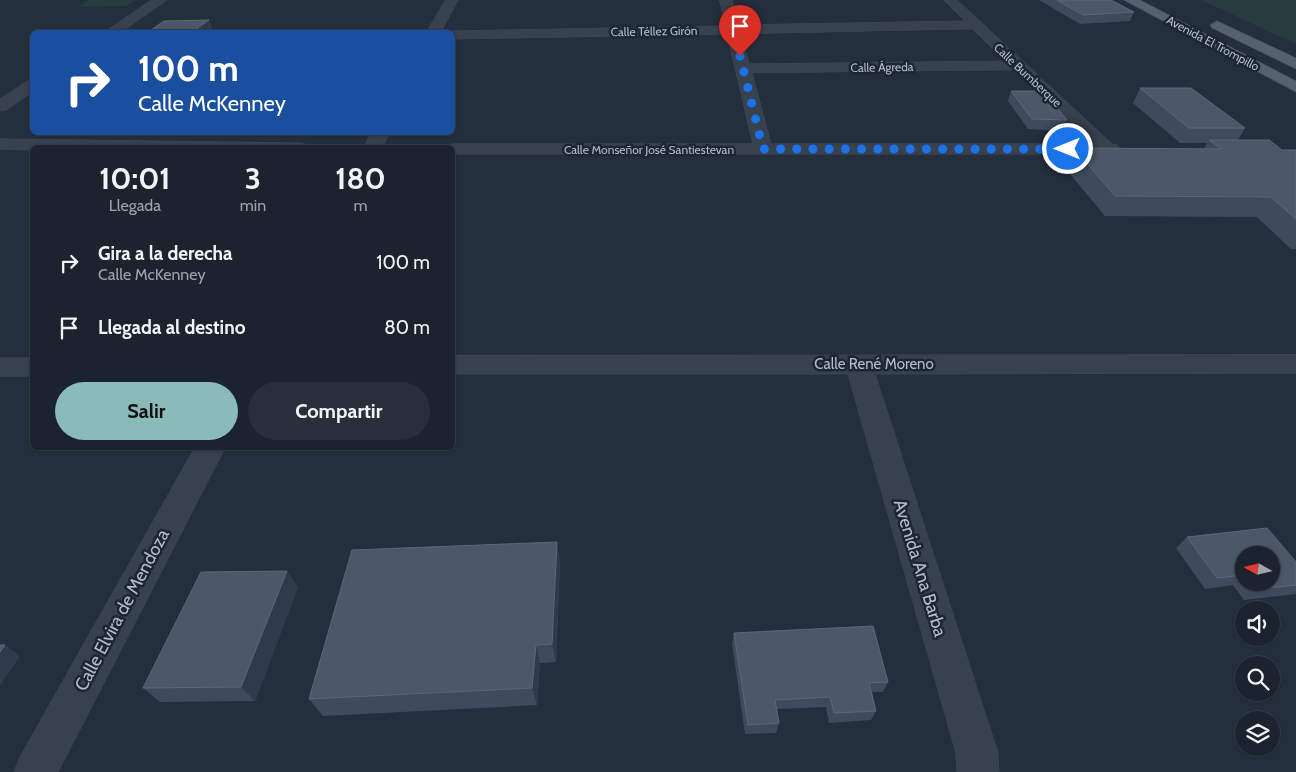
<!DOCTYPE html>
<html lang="es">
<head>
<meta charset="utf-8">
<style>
	body { margin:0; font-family:Cabin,sans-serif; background:#282f3a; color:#f1f3f6; height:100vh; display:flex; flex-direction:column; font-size:19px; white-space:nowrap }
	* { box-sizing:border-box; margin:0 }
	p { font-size:16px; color:#a0a4aa }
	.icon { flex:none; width:28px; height:28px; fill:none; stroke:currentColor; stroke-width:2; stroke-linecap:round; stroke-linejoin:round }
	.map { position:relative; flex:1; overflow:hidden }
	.side { position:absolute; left:30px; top:145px; width:425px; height:305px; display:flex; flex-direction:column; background:#1b232e; border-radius:8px; box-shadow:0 1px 4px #0004,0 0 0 1px #39404a }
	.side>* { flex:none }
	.hud { position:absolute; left:30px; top:30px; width:425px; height:105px; border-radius:8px; box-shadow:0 1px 4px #0004,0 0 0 1px #39404a; background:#1a4fa0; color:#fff; overflow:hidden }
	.needle { width:32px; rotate:278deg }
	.fabs { position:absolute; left:1235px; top:546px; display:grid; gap:10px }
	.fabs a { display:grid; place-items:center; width:45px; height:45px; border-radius:50%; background:#1b232e; box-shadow:0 1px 4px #0004,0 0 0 1px #39404a; font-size:25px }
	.pin { position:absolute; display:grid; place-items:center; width:42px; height:42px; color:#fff; margin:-51px -21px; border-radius:50% 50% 50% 0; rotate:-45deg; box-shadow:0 0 5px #0007 }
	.pin .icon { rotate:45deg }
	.me { position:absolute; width:55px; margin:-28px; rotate:270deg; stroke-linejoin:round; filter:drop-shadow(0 0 4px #0008) }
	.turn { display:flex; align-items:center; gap:18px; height:105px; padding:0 25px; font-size:22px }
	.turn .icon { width:65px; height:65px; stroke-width:2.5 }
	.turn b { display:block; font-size:35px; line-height:42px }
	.eta { display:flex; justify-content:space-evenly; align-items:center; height:85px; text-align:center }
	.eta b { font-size:30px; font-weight:700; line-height:35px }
	.button { display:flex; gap:10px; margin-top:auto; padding:10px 25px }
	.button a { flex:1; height:58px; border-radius:30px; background:#8bbbb9; color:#111; font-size:20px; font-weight:700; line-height:58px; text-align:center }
	.button a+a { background:#282f3a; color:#f1f3f6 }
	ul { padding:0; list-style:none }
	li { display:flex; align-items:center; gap:15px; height:65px; padding:0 25px }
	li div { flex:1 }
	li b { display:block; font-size:19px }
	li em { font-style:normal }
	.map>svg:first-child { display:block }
	.green { fill:#263c3f }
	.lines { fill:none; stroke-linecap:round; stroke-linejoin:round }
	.minor-casing { stroke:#414a57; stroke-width:1 }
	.major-casing { stroke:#414a57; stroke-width:1 }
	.minor { fill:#38414e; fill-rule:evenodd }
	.major { fill:#56606e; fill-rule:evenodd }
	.wall { fill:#3f4b5c; fill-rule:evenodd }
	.shaded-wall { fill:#2f3b4b }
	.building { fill:#4b5868; stroke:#5c6777 }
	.route { stroke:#1a73e8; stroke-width:9; stroke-dasharray:0 16.2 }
	.labels { text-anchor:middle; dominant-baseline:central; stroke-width:5; stroke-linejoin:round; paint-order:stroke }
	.far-street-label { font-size:12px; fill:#b4bcc9; stroke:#1d2633 }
	.street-label { font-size:15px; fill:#b4bcc9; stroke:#1d2633 }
	.near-street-label { font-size:18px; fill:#b4bcc9; stroke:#1d2633 }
</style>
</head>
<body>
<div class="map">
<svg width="1296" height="772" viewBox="0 0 1296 772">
	<rect width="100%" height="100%" fill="#242f3e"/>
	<path class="green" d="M 89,0 L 136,0 L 126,6 L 78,7 Z
		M 1201,0 L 1296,0 L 1296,44 Z"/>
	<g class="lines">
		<defs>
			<path id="minor" d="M 152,0 L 167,0 L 121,32 L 105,32 Z
				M 446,0 L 458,0 L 441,32 L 427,32 Z
				M 720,0 L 732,0 L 739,25 L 965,21 L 944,0 L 957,0 L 1112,144 L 1117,145 L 1120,149 L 1117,153 L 1111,154 L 452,154 L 452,148 L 444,148 L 452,144 L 753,144 L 727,34 L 452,39 L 452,32 L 447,32 L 452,31 L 726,26 ZM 973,29 L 1005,61 L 749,64 L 741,34 ZM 1015,70 L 1091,144 L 771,144 L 752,73 Z
				M 32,80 L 32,92 L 6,110 L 0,111 L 0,99 L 26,82 Z
				M 372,132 L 390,132 L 382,148 L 364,148 Z
				M 0,139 L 299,143 L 305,144 L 308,148 L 32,148 L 32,150 L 0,149 Z
				M 1296,355 L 1296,373 L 875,374 L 998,753 L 999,772 L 957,772 L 956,753 L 848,374 L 452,374 L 452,356 Z
				M 0,358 L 32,358 L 32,376 L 0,376 Z
				M 195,448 L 225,448 L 58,772 L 14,772 L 20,757 Z"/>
			<path id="major" d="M 1124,0 L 1140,0 L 1296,81 L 1296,92 Z
				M 1217,21 L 1296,58 L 1296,69 L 1212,28 L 1210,25 Z"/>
		</defs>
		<use href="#minor" class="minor-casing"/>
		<use href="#major" class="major-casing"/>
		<use href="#minor" class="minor"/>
		<use href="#major" class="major"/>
	</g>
	<path class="wall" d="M 1039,0 L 1111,0 L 1134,12 L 1130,21 L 1080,24 Z
		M 1140,88 L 1245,128 L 1238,140 L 1282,150 L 1296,150 L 1296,249 L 1291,249 L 1257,217 L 1105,216 L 1065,168 L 1074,148 L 1204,149 L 1207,143 L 1180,143 L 1133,103 Z
		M 1011,91 L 1067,120 L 1063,131 L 1028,129 L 1008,101 Z
		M 1187,537 L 1296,562 L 1296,594 L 1244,600 L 1233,585 L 1205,589 L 1176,548 ZM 1244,555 L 1271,582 L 1244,582 Z
		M 560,562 L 556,662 L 540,663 L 537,705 L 323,716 L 309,699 Z
		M 298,587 L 255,701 L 160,702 L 143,688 Z
		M 734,633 L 888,682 L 883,692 L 872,692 L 876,711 L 871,720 L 829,723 L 826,707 L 777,709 L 779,723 L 776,733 L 745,734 L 732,643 Z"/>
	<path class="shaded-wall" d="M 209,20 L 214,32 L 192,32 Z
		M 557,542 L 560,562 L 556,662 L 552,644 Z
		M 287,571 L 298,587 L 255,701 L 241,687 Z
		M 5,645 L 20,656 L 0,686 L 0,652 Z
		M 536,645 L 540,663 L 537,705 L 532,688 Z"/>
	<path class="building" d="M 1057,0 L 1111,0 L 1134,12 L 1083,15 Z
		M 209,20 L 192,32 L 148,32 L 164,21 Z
		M 1140,88 L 1191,88 L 1245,128 L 1189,128 Z
		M 1011,91 L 1043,91 L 1067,120 L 1032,119 Z
		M 1209,140 L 1269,140 L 1282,150 L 1296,150 L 1296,219 L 1271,197 L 1115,196 L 1074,148 L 1222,149 Z
		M 1267,528 L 1296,562 L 1296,585 L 1257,589 L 1252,582 L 1271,582 L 1271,555 L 1244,555 L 1244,575 L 1217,578 L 1187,537 Z
		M 557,542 L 552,644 L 536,645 L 532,688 L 309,699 L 352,550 Z
		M 287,571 L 241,687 L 143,688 L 201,572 Z
		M 873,626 L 888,682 L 869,683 L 876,711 L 834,713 L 830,697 L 775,700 L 779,723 L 748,725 L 734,633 Z
		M 0,645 L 5,645 L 0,652 Z"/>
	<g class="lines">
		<path class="route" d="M 740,56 L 763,149 L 1068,149"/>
	</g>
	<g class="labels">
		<g class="far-street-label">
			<text transform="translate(654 31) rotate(-1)">Calle Téllez Girón</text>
			<text transform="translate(1213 43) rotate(28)">Avenida El Trompillo</text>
			<text transform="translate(882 67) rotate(-1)">Calle Ágreda</text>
			<text transform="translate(1028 75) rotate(43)">Calle Bumberque</text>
			<text x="649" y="149">Calle Monseñor José Santiestevan</text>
		</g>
		<g class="street-label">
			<text x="874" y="364">Calle René Moreno</text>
		</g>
		<g class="near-street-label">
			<text transform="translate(920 568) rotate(73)">Avenida Ana Barba</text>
			<text transform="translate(122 610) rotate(-62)">Calle Elvira de Mendoza</text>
		</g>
	</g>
</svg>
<div class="fabs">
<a><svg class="needle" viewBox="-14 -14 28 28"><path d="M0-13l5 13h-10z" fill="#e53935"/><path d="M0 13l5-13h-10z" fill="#a0a4aa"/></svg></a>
<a><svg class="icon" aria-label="sound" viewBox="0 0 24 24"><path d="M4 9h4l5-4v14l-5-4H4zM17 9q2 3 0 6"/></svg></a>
<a><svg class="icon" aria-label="search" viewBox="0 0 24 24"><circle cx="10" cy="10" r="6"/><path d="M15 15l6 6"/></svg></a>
<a><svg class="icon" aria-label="layers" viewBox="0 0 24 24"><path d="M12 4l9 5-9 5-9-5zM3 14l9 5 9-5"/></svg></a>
</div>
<div class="pin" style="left:740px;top:56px;background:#d93025"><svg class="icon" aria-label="arrive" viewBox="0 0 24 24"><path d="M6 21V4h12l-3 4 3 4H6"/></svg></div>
<svg class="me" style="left:1068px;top:149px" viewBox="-20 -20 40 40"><circle r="17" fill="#1a73e8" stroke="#fff" stroke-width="3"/><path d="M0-11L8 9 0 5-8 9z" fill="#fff"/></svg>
<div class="hud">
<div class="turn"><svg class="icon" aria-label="right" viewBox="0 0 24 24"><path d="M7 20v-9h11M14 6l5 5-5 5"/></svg><div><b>100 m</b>Calle McKenney</div></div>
</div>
<section class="side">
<div class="eta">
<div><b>10:01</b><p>Llegada</p></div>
<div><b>3</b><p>min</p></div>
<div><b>180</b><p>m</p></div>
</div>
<ul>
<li><svg class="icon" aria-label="right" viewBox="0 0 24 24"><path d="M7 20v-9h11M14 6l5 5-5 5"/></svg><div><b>Gira a la derecha</b><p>Calle McKenney</p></div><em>100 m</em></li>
<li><svg class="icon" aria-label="arrive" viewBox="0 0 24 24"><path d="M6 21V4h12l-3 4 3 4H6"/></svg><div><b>Llegada al destino</b></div><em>80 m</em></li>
</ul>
<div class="button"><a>Salir</a><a>Compartir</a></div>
</section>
</div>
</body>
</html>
